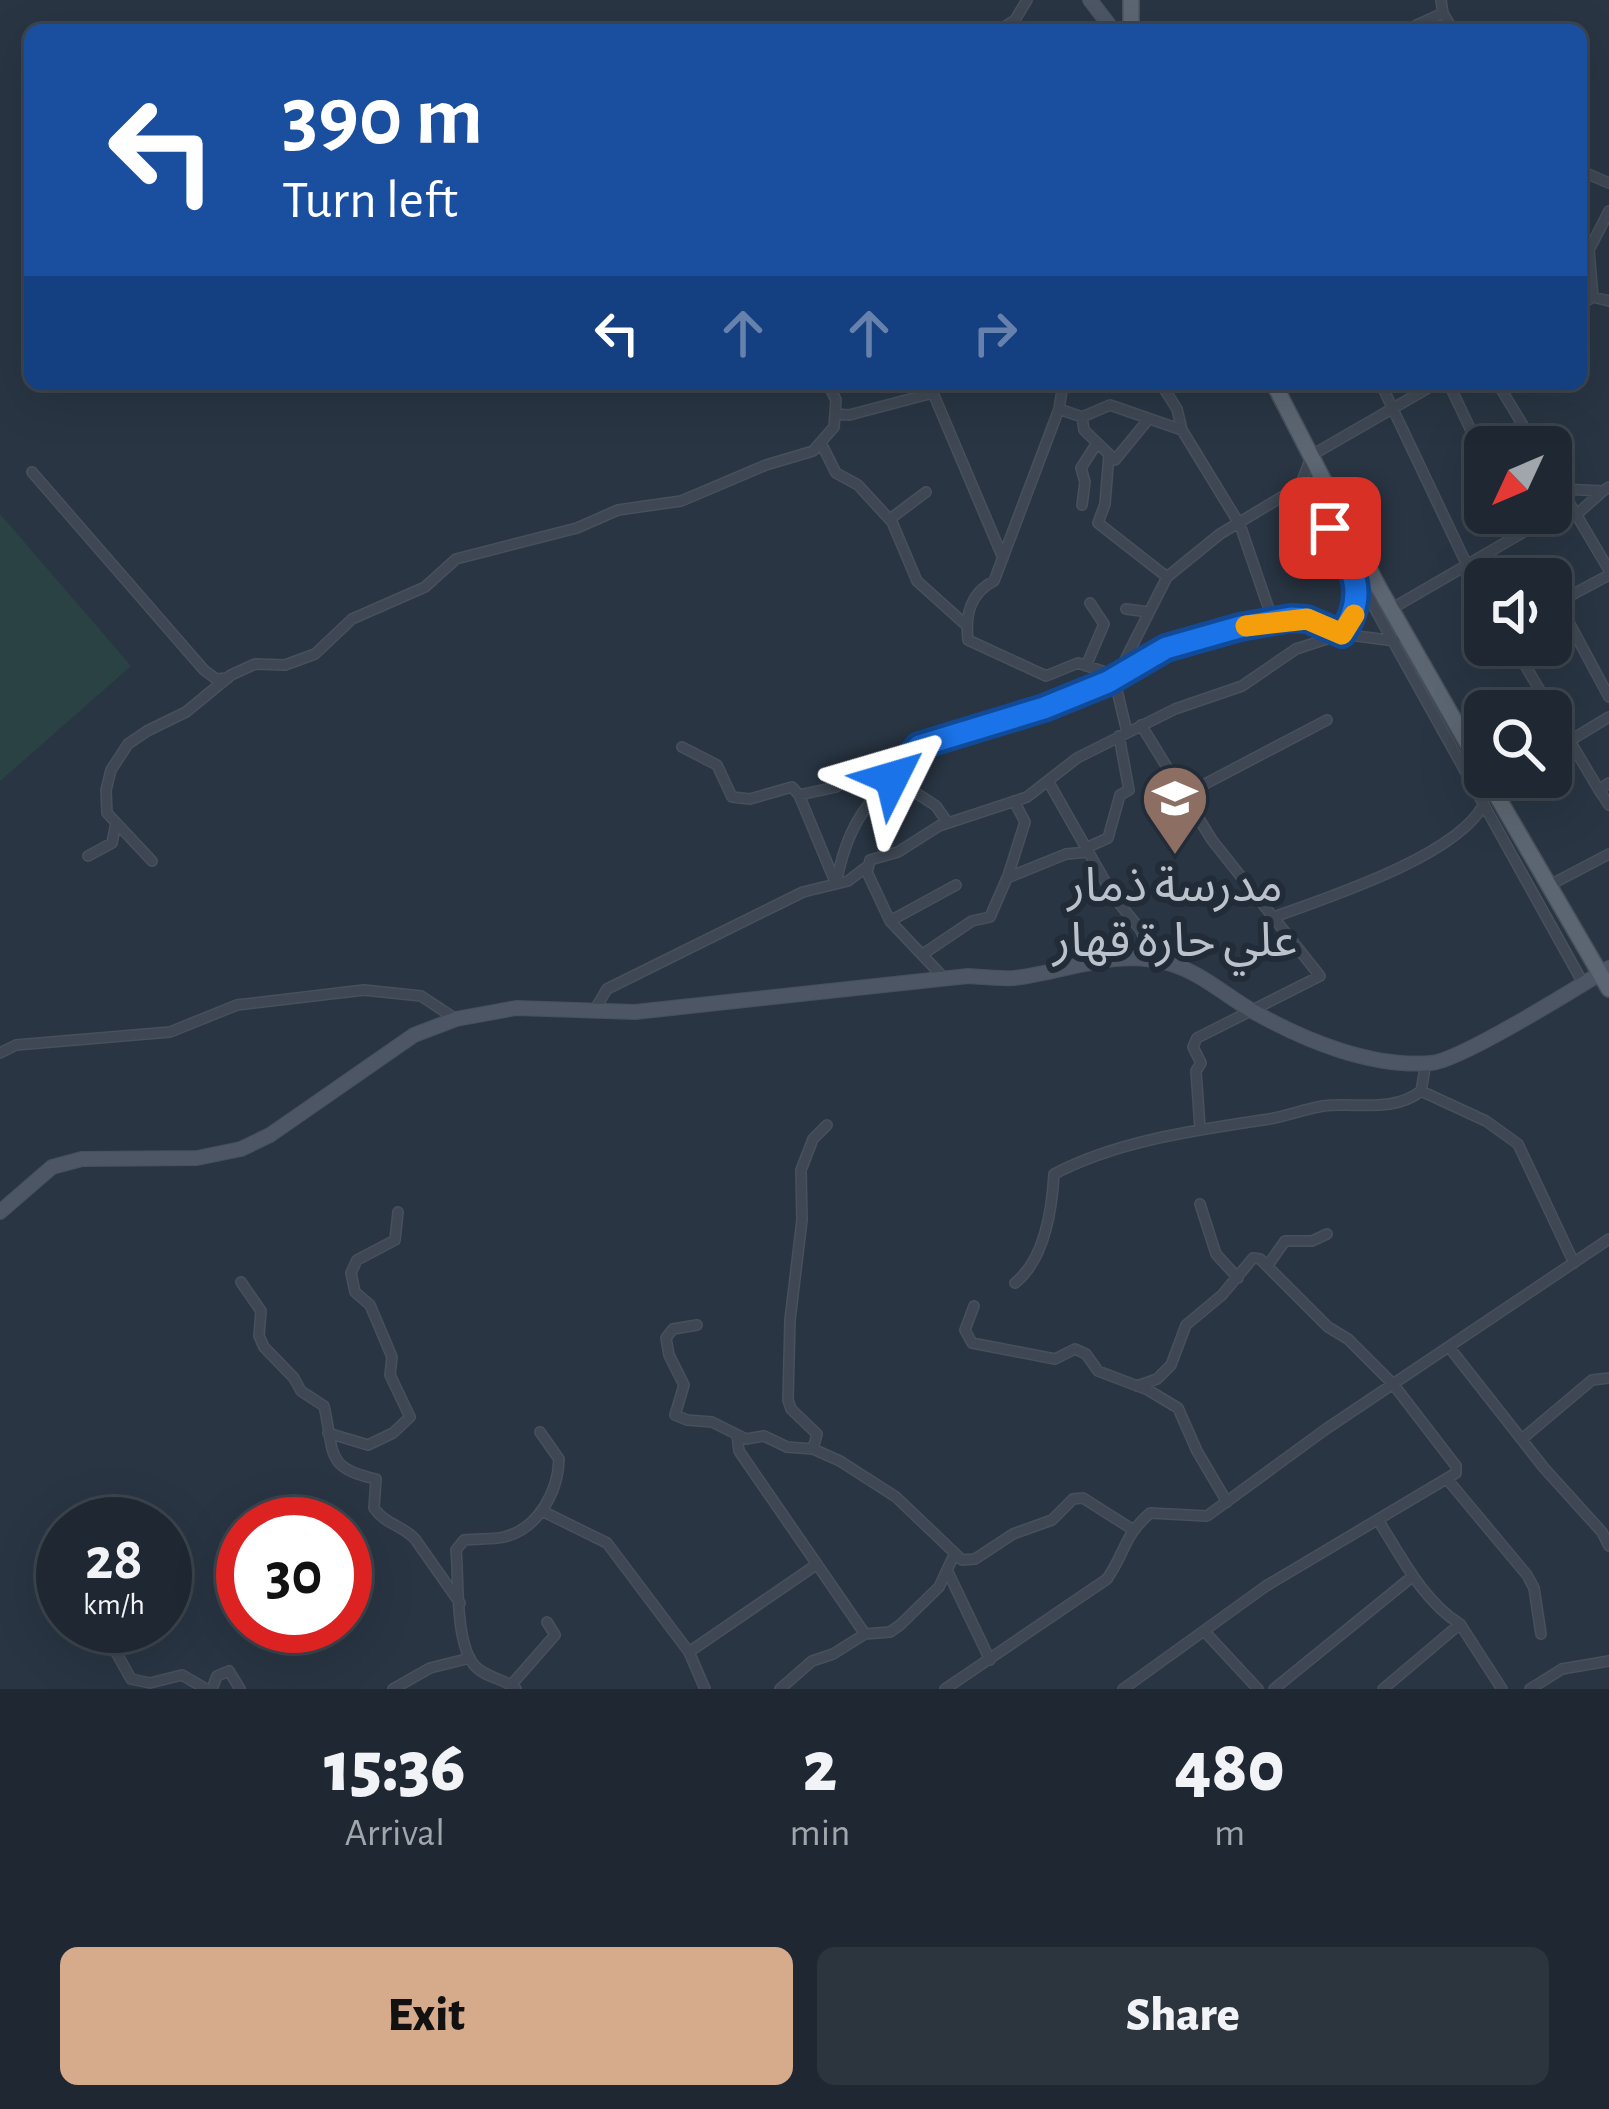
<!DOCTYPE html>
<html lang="en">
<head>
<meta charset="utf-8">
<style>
	body { margin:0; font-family:"Alegreya Sans","Noto Sans Arabic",sans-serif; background:#2c343e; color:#f1f3f6; height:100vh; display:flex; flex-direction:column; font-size:45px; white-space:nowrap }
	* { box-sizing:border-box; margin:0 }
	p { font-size:39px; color:#a1a6ac }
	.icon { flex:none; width:66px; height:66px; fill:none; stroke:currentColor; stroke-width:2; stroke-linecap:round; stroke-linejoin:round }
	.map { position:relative; height:1689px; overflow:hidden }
	.sheet { display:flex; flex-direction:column; background:#1f2832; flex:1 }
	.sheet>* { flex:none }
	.top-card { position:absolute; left:24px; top:24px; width:1563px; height:366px; border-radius:18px; box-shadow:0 12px 48px #0002,0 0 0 3px #3c444d; background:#1a4fa0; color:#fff; overflow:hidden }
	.needle { width:78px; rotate:226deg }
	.buttons { position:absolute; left:1464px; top:426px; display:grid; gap:24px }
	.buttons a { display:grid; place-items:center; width:108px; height:108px; border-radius:18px; background:#1f2832; box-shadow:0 12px 48px #0002,0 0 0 3px #3c444d; font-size:60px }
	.speed { position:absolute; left:36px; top:1497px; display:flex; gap:24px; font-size:60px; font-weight:700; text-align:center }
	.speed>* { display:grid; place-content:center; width:156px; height:156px; border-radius:50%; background:#1f2832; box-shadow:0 12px 48px #0002,0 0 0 3px #3c444d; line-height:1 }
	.speed small { font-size:30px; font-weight:400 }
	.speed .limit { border:18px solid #d22; background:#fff; color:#111 }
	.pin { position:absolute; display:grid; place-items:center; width:102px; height:102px; color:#fff; margin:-51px; border-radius:24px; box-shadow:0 6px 18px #0006 }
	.me { position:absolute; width:132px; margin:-66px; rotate:50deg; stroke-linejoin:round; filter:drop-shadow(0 0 9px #0008) }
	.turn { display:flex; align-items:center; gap:42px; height:252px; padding:0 60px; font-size:54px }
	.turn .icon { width:156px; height:156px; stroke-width:2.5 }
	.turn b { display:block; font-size:84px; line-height:102px }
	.lanes { display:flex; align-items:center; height:114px; padding:0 60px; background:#0003; justify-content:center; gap:60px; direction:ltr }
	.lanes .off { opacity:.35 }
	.eta { display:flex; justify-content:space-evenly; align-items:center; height:204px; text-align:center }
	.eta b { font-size:72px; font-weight:800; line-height:84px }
	.primary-button { display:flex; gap:24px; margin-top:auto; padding:24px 60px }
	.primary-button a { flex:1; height:138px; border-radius:18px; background:#d6ab8b; color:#111; font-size:48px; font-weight:800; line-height:138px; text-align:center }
	.primary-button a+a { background:#2c343e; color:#f1f3f6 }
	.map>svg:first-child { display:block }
	.green { fill:#2b4244 }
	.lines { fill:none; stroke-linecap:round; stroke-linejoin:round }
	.street-casing { stroke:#47505c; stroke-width:12 }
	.secondary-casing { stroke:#47505c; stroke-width:16 }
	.primary-casing { stroke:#47505c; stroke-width:18 }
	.street { stroke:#3e4753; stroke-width:9 }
	.secondary { stroke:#4c5665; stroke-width:14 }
	.primary { stroke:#5c6672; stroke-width:15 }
	.route-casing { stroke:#114b97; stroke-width:30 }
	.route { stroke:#1a73e8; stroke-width:21 }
	.slow { stroke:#f59e0b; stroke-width:21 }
	.labels { text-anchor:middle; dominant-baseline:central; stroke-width:12; stroke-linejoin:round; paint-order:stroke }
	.poi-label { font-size:48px; fill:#bbc2cc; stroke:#222c38 }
</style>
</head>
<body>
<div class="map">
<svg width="1609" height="1689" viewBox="0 0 1609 1689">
	<rect width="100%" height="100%" fill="#293543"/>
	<path class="green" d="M 0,514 L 131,666 L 0,781 Z"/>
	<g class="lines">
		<defs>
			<path id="street" d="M 1441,0 L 1443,13 L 1453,30
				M 999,30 L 1015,20 L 1027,0
				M 1406,30 L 1443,13
				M 1581,171 L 1609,183
				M 1593,297 L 1589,250 L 1609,211
				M 1581,304 L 1593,297 L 1609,301
				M 1161,384 L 1177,409 L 1182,430 L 1240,525 L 1273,621
				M 1381,384 L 1467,565 L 1520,534
				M 1449,384 L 1485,460
				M 1498,384 L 1536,447
				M 1059,409 L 1063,384
				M 835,414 L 849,415 L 933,393 L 1003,558
				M 1082,417 L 1084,430 L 1115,460 L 1147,421
				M 1182,430 L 1110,405 L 1082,417 L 1059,409 L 994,581 C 970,593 965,615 968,640 L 1046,676 L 1078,663 L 1117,676 L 1167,577 L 1220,534 L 1300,486 L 1312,455 L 1435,384
				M 821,443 L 836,473 L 858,485 L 892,522 L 917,581 L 966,625
				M 1109,454 L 1105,504 L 1098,523 L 1167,577
				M 32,472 L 204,670 L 216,679 L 228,678
				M 1551,472 L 1609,570
				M 1319,484 L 1330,528 L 1583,983
				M 1562,489 L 1603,491 L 1609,487
				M 1082,505 L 1085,482 L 1081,468 L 1097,443
				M 1510,513 L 1520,534 L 1570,505
				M 1576,515 L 1603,491
				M 890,519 L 926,492
				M 1558,602 L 1609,697
				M 1551,606 L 1609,575
				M 1126,609 L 1149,612
				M 1391,609 L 1467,565 L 1485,596
				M 1513,645 L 1599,790
				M 1086,666 L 1104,624 L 1090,603
				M 1114,678 L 1127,732
				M 1141,725 L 1212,840 L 1320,976 L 1197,1038 L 1193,1047 L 1201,1063 L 1196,1071 L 1200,1128
				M 682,747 L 717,765 L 732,797 L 750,799 L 792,787 L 799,795 L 836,787 L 879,759 L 1044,708 L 1108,682 L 1167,648 L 1217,633 L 1291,618 L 1307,619 L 1342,634 L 1354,616 L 1356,574
				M 1551,752 L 1609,717
				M 892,777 L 936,806 L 948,823
				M 1048,781 L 1114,897 L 1140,929 L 1156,961
				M 1609,783 L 1599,790 L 1609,805
				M 1492,787 L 1509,777
				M 799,795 L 836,884
				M 1184,795 L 1327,720
				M 1086,848 L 1108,838 L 1120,795 L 1129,790 L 1119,736
				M 88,856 L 112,843 L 116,823
				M 152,861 L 107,813 L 106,790 L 111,770 L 128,744 L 147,731 L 186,712 L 231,675 L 255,664 L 285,665 L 315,654 L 352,619 L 425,587 L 456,559 L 577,528 L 618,510 L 681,501 L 766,465 L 813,451 L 834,427 L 836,400 L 828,384
				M 1007,879 L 1025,822 L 1014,801
				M 836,884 C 849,815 872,801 915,750
				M 1548,886 L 1609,854
				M 1274,917 C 1329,897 1457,856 1484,804
				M 890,921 L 867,872 L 870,860 L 898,852 L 939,826 L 1027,797 L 1077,758 L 1175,709 L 1242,686 L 1296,649 L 1342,634 L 1395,641
				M 923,954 L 972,921 L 990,917 L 1007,878 L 1066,854 L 1088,852
				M 945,979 L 890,921 L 956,885
				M 594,1011 L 607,989 L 803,892 L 848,881 L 869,865
				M 0,1053 L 16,1045 L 170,1032 L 237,1005 L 364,990 L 421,996 L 456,1019
				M 1421,1091 L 1486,1121 L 1518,1144 L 1574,1263
				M 1200,1204 L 1216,1254 L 1238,1278
				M 1268,1265 L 1285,1241 L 1312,1241 L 1327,1234
				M 241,1282 L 261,1311 L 259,1336 L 264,1347 L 294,1378 L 301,1391 L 324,1406 C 335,1453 324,1468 376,1479 L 374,1508 C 386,1525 402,1525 415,1539 L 460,1603
				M 1015,1283 C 1045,1259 1052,1210 1054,1174 C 1119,1140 1197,1130 1269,1119 C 1287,1116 1305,1109 1323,1106 C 1354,1102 1394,1113 1421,1091 L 1426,1063
				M 974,1306 L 965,1330 L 972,1343 L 1055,1359 L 1075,1349 L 1086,1354 L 1098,1371 L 1148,1390 L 1178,1408 L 1197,1451 L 1227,1502
				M 697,1325 L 673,1329 L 666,1338 L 669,1355 L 684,1385 L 675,1415 L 687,1420 L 712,1422 L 746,1439 L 764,1436 L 787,1447 L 813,1449 L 840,1461 L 896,1497 L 962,1560 L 975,1559 L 1013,1534 L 1052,1520 L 1073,1499 L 1083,1498 L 1132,1529
				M 1449,1347 L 1544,1468 L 1602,1532 L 1609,1546
				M 328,1433 L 368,1445 L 393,1433 L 410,1417 L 390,1375 L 392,1357 L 370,1305 L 355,1292 L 351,1273 L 357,1260 L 395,1240 L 398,1212
				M 737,1435 L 739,1451 L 865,1634
				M 1522,1439 L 1592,1380 L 1609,1378
				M 813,1449 L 817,1434 L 791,1409 L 788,1400 L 790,1320 L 802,1220 L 801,1170 L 813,1139 L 827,1125
				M 1447,1479 L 1527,1575 L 1534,1588 L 1541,1634
				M 542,1511 L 607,1543 L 689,1652
				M 1378,1520 C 1401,1556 1422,1600 1460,1624 L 1383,1689
				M 947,1570 L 990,1660
				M 1460,1624 L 1502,1689
				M 93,1626 L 91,1641 L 116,1652 L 131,1679 L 150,1683 L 182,1675 L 206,1689
				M 1205,1632 L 1258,1689
				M 512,1684 L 555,1635 L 547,1622
				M 212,1689 L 217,1676 L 229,1671 L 240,1689
				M 393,1689 L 430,1668 L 470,1658
				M 516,1689 C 504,1678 485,1678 474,1665 C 455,1641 459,1582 456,1550 L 464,1540 C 477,1538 491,1540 504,1537 C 538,1529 558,1492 559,1459 L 540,1432
				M 705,1689 L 689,1652 L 816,1565
				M 780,1689 L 812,1661 L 833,1654 L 865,1634 L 890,1632 L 900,1625 L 939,1587 L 954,1555
				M 945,1689 L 1107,1579 C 1127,1550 1122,1538 1150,1513 L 1207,1516 L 1326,1429 L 1609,1239
				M 1123,1689 L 1266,1586 L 1456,1473 L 1456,1466 L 1393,1384 L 1348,1339 L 1328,1327 L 1260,1259 L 1253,1258 L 1222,1295 L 1186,1325 L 1171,1365 L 1157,1379 L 1137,1386
				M 1274,1689 L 1413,1576
				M 1530,1689 L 1562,1669 L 1609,1661"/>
			<path id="secondary" d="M 1090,0 L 1113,30
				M 0,1212 L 52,1167 L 82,1159 L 197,1158 L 241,1149 L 270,1135 L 414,1035 L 456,1019 L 516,1008 L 635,1012 L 968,976 C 983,977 999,979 1014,978 C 1067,972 1114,948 1168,963 C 1201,972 1227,997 1256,1013 C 1306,1041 1372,1068 1431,1063 C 1460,1061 1578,987 1609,968"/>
			<path id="primary" d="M 1131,30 L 1131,0
				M 1274,384 L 1379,588 L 1485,774
				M 1486,777 L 1609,989"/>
		</defs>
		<use href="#street" class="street-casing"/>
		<use href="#secondary" class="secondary-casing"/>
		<use href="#primary" class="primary-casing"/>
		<use href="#street" class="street"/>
		<use href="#secondary" class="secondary"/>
		<use href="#primary" class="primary"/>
	</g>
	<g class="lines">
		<defs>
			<path id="route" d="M 892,778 L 919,746 L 1044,708 L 1108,682 L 1166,648 L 1240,627 L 1291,618 L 1307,619 L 1342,634 C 1370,592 1351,566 1330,528"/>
		</defs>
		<use href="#route" class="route-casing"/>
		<use href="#route" class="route"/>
		<path class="slow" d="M 1246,626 L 1307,619 L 1342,634 L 1354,615"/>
	</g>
	<defs>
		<symbol id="school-pin" viewBox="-11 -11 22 30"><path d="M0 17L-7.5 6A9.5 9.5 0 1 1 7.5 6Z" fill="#8d6e63" stroke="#222c38"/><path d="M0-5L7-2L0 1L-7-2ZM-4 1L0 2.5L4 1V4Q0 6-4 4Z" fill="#fff"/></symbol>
	</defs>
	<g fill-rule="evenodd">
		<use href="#school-pin" x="1137" y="760" width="76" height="104"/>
	</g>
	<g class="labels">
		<g class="poi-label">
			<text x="1175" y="887">مدرسة ذمار<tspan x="1175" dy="55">علي حارة قهار</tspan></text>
		</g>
	</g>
</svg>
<div class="buttons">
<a><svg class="needle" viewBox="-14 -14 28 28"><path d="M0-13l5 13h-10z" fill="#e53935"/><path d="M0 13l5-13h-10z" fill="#a1a6ac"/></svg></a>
<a><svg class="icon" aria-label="sound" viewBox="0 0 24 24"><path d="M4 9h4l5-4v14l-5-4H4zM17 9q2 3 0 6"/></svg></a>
<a><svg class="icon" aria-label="search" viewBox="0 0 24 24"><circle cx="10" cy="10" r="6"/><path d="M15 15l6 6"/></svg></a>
</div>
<div class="speed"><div>28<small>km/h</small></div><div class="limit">30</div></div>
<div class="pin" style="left:1330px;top:528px;background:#d93025"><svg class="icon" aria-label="arrive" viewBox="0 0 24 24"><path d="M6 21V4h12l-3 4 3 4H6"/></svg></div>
<svg class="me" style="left:892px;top:778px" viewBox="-20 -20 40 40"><path d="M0-17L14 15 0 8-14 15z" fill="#1a73e8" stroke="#fff" stroke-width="4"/></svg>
<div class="top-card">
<div class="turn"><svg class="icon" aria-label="left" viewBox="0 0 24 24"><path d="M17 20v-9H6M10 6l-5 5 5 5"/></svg><div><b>390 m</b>Turn left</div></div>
<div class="lanes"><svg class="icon" aria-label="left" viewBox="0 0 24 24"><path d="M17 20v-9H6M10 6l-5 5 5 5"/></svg><svg class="icon off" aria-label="ahead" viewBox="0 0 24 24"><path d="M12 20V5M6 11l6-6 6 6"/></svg><svg class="icon off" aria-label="ahead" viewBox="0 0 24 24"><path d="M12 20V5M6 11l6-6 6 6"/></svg><svg class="icon off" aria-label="right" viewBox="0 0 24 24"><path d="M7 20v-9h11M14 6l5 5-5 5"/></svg></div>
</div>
</div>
<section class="sheet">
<div class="eta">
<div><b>15:36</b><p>Arrival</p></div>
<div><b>2</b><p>min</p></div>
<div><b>480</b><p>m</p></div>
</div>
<div class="primary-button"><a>Exit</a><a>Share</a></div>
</section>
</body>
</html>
